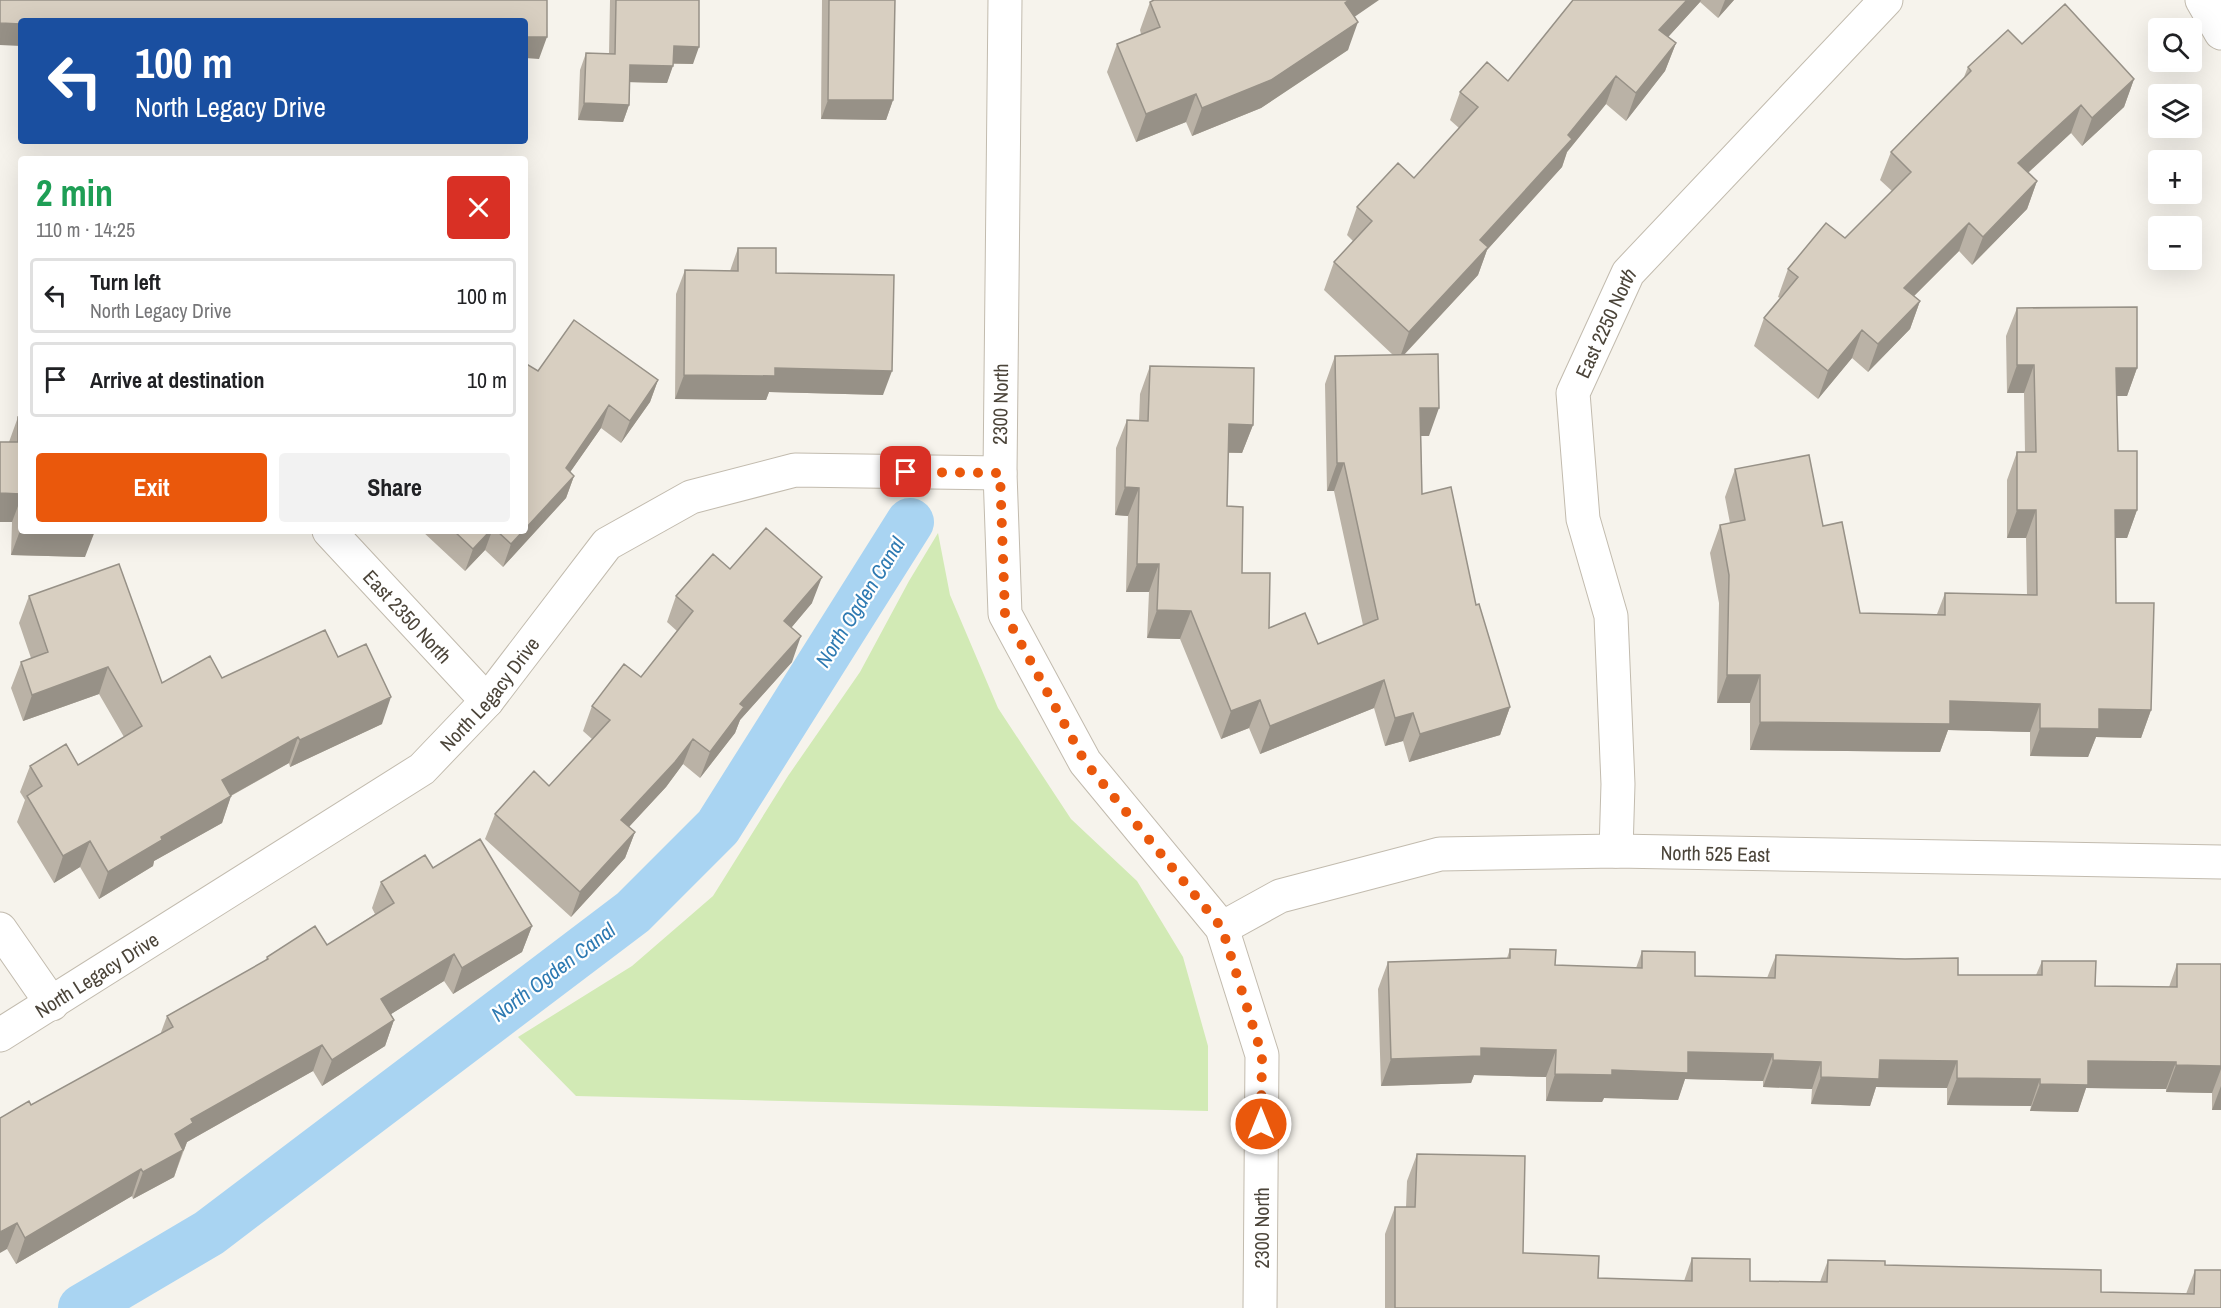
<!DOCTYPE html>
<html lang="en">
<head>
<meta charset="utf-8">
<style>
	body { margin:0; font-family:"Archivo Narrow",sans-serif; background:#f2f2f2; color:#202124; height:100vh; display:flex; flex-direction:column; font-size:22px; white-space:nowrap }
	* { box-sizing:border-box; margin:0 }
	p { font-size:20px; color:#757577 }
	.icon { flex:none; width:33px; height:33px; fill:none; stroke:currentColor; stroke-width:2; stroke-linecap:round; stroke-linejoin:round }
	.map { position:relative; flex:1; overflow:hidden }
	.sheet { position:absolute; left:18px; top:156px; width:510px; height:378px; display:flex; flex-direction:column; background:#fff; border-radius:6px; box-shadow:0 6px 24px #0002 }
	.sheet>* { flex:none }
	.top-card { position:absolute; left:18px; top:18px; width:510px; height:126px; border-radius:6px; box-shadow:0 6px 24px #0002; background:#1a4fa0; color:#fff; overflow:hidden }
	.fabs { position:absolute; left:2148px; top:18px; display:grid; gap:12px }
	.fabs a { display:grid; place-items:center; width:54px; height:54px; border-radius:6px; background:#fff; box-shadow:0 6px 24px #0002; font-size:30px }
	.pin { position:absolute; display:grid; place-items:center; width:51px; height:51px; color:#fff; margin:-26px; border-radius:12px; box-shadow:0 3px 9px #0006 }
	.me { position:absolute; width:66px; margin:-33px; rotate:0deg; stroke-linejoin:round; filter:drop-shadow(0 0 4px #0008) }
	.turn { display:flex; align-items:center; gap:21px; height:126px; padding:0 18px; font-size:27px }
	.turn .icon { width:78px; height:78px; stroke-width:2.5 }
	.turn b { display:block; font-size:42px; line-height:51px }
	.round { display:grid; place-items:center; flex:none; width:63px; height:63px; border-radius:6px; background:#f2f2f2 }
	.summary { display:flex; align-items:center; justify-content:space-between; height:102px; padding:0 18px }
	h1 { font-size:36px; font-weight:700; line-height:45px; color:#1e9e55 }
	.action { display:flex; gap:12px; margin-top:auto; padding:12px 18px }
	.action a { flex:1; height:69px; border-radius:6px; background:#ea580c; color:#fff; font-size:24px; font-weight:700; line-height:69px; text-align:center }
	.action a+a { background:#f2f2f2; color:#202124 }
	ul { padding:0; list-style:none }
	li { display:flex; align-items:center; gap:18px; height:75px; margin:0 12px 9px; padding:0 6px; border:3px solid #e0e0e0; border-radius:6px }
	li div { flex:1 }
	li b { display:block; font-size:22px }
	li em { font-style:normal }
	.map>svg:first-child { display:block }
	.green { fill:#d2eab5 }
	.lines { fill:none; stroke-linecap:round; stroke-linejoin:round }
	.canal { stroke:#a9d4f2; stroke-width:48 }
	.street-casing { stroke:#c2bbae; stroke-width:35 }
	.street { stroke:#fff; stroke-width:33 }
	.wall { fill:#bab2a6 }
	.shaded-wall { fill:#979187 }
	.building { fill:#d8cfc1; stroke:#979187; stroke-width:1.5 }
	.route { stroke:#ea580c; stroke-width:10; stroke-dasharray:0 18 }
	.labels { text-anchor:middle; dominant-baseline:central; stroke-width:4.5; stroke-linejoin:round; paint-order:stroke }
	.street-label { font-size:20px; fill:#4b4439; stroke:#fff }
	.water-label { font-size:21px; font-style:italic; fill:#2e7ab2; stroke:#fff }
</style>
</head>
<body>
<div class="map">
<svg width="2221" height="1308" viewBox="0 0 2221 1308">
	<rect width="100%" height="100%" fill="#f6f3ec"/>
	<path class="green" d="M 938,533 L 950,595 L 998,708 L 1071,819 L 1137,881 L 1183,957 L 1208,1046 L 1208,1111 L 576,1096 L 518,1037 L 632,966 L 713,896 L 788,776 L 860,672 L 909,581 Z"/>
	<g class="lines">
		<path class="canal" d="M 82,1308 L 209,1233 L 633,912 L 718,827 L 910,522"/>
		<defs>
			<g id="street">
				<path d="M 1005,0 L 1000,473 L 1005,614 L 1085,762 L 1222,928 L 1262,1055 L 1260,1308"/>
				<path d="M 2202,0 L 2221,33"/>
				<path id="s1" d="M 329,531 L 487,701"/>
				<path id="s2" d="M 1616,851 L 1618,784 L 1611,616 L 1583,519 L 1573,393 L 1628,273 L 1886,0"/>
				<path id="s3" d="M 1222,928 L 1280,896 L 1440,854 L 1616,851 L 2221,862"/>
				<path d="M 0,929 L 52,1004"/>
				<path id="s4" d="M 0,1035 L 422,769 L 487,701 L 607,544 L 691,497 L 795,470 L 1000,473"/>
			</g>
		</defs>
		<use href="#street" class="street-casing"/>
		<use href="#street" class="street"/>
	</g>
	<path class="wall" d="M 610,0 L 699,0 L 693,64 L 673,64 L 667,83 L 630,82 L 629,105 L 623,122 L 578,120 L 580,70 L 586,53 L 609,54 Z
		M 822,0 L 895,0 L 893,100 L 886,120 L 821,119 Z
		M 1573,0 L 1734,0 L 1718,18 L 1700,2 L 1668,37 L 1676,43 L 1665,71 L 1626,121 L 1606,104 L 1567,152 L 1562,167 L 1487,250 L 1478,275 L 1404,355 L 1429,436 L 1421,436 L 1422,494 L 1476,605 L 1510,707 L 1500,735 L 1409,762 L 1403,741 L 1385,746 L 1374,708 L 1260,754 L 1249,728 L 1221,739 L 1180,639 L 1147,638 L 1149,592 L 1126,592 L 1128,516 L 1115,515 L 1116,448 L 1127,420 L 1139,421 L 1140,394 L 1150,366 L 1253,425 L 1242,453 L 1228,453 L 1227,506 L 1242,573 L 1269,628 L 1318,644 L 1363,625 L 1334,491 L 1327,491 L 1325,384 L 1335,356 L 1393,355 L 1324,290 L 1334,262 L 1353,241 L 1347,235 L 1357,207 L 1414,178 L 1459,128 L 1450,120 L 1460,92 L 1508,81 Z
		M 1150,2 L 1354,17 L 1348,50 L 1261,108 L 1192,136 L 1186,122 L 1136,142 L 1107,72 L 1117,44 L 1141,34 L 1140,30 Z
		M 2022,44 L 2134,79 L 2124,107 L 2082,146 L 2071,133 L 2028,173 L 2037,181 L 2027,209 L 1972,265 L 1959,251 L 1914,296 L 1920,301 L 1910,329 L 1868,372 L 1852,358 L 1818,399 L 1754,346 L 1764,318 L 1780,298 L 1778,297 L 1788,269 L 1845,238 L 1892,191 L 1880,180 L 1891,152 L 1964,77 L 1968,67 Z
		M 738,248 L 776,273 L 883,395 L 769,392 L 766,400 L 675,399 L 676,294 L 685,270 L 730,271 Z
		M 2017,308 L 2137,368 L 2127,396 L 2117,396 L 2118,451 L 2137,510 L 2127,538 L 2115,538 L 2116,603 L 2151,710 L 2141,738 L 2096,737 L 2088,757 L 2030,756 L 2030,732 L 1948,730 L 1940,752 L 1750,750 L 1750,703 L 1717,703 L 1719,603 L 1710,553 L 1720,525 L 1730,523 L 1725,497 L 1735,469 L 1823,526 L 1860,613 L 1937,614 L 1945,593 L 2027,595 L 2026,538 L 2007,538 L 2007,480 L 2017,452 L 2025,452 L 2024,393 L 2007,393 L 2006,336 Z
		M 538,371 L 658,380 L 650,402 L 621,443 L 601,428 L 570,472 L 574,476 L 566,498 L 503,567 L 485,550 L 465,571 L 422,531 L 525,531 Z
		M 18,417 L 21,417 L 21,531 L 85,557 L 11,555 L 12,522 L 0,522 L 0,442 L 9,442 Z
		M 730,569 L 812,603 L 791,628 L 792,662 L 740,720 L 735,733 L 700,778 L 683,764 L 666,787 L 629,827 L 635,832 L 625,858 L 571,917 L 485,839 L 495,814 L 549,786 L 592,739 L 583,731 L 592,706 L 641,677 L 677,631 L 667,622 L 676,596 Z
		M 29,596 L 162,683 L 222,678 L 338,657 L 382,724 L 290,767 L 289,763 L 231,796 L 222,823 L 154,861 L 153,866 L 99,899 L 80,867 L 54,883 L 17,822 L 25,800 L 20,792 L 30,766 L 78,765 L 124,737 L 99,694 L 23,721 L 11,688 L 21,662 L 31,658 L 19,623 Z
		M 433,868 L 532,926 L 522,952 L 453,994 L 444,981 L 391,1014 L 394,1020 L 385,1046 L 322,1086 L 313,1071 L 187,1142 L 174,1177 L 133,1199 L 132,1196 L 16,1264 L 7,1249 L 31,1105 L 160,1035 L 167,1016 L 265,961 L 267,957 L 327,945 L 375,914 L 372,908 L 381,882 Z
		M 1510,949 L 1555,965 L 1636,968 L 1642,951 L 1695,976 L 1767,978 L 1776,955 L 1958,975 L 2036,975 L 2042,961 L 2095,986 L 2169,987 L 2177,964 L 2221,964 L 2221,1110 L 2212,1110 L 2212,1093 L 2166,1092 L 2166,1089 L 2086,1088 L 2078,1112 L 2030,1111 L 2031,1106 L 1947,1105 L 1947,1088 L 1876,1087 L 1870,1106 L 1811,1104 L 1812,1089 L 1763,1087 L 1763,1081 L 1685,1079 L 1678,1100 L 1604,1098 L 1602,1102 L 1546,1101 L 1546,1077 L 1474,1075 L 1471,1083 L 1381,1086 L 1378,989 L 1388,962 L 1507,958 Z
		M 1417,1154 L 1523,1253 L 1598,1278 L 1684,1281 L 1692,1258 L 1750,1281 L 1820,1282 L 1828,1260 L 1885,1265 L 2101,1292 L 2186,1294 L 2195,1270 L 2221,1308 L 1385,1308 L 1385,1234 L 1395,1207 L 1406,1207 L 1407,1181 Z"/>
	<path class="shaded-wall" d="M 1349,0 L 1379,0 L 1334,31 L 1345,3 Z
		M 1687,0 L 1701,0 L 1700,2 L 1649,58 L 1659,30 Z
		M 1725,0 L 1734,0 L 1718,18 Z
		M 1358,22 L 1348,50 L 1261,108 L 1192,136 L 1202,108 Z
		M 0,23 L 21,24 L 21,46 L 0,45 Z
		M 525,37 L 547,37 L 539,59 L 525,58 Z
		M 1676,43 L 1665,71 L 1626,121 L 1636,93 Z
		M 674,46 L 699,47 L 693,64 L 668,63 Z
		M 630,65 L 673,66 L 667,83 L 624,82 Z
		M 1616,76 L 1606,104 L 1567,152 L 1562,167 L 1487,250 L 1478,275 L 1399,360 L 1409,332 L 1480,240 L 1568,135 Z
		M 2134,79 L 2124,107 L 2082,146 L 2092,118 Z
		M 1196,94 L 1186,122 L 1136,142 L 1146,114 Z
		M 828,100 L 893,100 L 886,120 L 821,119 Z
		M 584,103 L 629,105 L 623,122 L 578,120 Z
		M 2081,105 L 2071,133 L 2008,191 L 2018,163 Z
		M 2037,181 L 2027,209 L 1972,265 L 1983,237 Z
		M 1969,223 L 1959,251 L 1894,316 L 1904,288 Z
		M 1920,301 L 1910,329 L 1868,372 L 1878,344 Z
		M 1862,330 L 1852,358 L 1818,399 L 1828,371 Z
		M 2017,365 L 2034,365 L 2024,393 L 2007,393 Z
		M 775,368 L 892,371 L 883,395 L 769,392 L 766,400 L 675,399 L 684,375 Z
		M 2116,368 L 2137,368 L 2127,396 L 2106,396 Z
		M 658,380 L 650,402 L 621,443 L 630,421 Z
		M 609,405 L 601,428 L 557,491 L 566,468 Z
		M 1420,408 L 1439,408 L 1429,436 L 1410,436 Z
		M 1229,424 L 1253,425 L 1242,453 L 1218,452 Z
		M 1337,463 L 1344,463 L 1334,491 L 1327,491 Z
		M 574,476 L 566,498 L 503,567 L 511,544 L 523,531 L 525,531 L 525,529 Z
		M 1125,487 L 1139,488 L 1128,516 L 1115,515 Z
		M 0,493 L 21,494 L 21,498 L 12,522 L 0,522 Z
		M 2017,510 L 2036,510 L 2026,538 L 2007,538 Z
		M 2115,510 L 2137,510 L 2127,538 L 2105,538 Z
		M 21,528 L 21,531 L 95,531 L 85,557 L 11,555 Z
		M 490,531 L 492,531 L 485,550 L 465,571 L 473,549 Z
		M 1137,564 L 1159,564 L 1149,592 L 1126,592 Z
		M 822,577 L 812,603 L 775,647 L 784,621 Z
		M 1157,610 L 1191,611 L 1180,639 L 1147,638 Z
		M 801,636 L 792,662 L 740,720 L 735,733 L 700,778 L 710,752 L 740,704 Z
		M 108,667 L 99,694 L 23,721 L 32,695 Z
		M 1727,675 L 1760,675 L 1750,703 L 1717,703 Z
		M 1384,680 L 1374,708 L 1260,754 L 1270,726 Z
		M 391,697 L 382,724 L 290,767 L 300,740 Z
		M 1260,700 L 1249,728 L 1221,739 L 1231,711 Z
		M 1950,701 L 2040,704 L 2030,732 L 1948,730 L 1940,752 L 1750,750 L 1760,722 Z
		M 1510,707 L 1500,735 L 1409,762 L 1420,734 Z
		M 2099,709 L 2151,710 L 2141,738 L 2096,737 L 2088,757 L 2030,756 L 2040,728 Z
		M 1413,713 L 1403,741 L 1385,746 L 1395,718 Z
		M 298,737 L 289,763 L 212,806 L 222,780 Z
		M 693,739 L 683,764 L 666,787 L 612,845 L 621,820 Z
		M 231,796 L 222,823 L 154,861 L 153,866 L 99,899 L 108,872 L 161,837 Z
		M 635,832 L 625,858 L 571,917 L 580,892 Z
		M 90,841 L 80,867 L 54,883 L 63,856 Z
		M 532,926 L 522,952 L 453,994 L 462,968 Z
		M 454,954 L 444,981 L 372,1026 L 381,999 Z
		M 394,1020 L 385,1046 L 322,1086 L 332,1060 Z
		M 322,1045 L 313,1071 L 187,1142 L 184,1150 L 176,1154 L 183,1150 L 174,1177 L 133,1199 L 143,1172 L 175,1134 L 191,1119 Z
		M 1481,1048 L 1556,1050 L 1546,1077 L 1474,1075 L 1471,1083 L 1381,1086 L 1391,1059 Z
		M 1688,1052 L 1773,1054 L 1763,1081 L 1685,1079 L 1678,1100 L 1604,1098 L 1602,1102 L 1546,1101 L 1555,1074 Z
		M 1773,1060 L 1821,1062 L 1812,1089 L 1763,1087 Z
		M 1880,1060 L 1957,1061 L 1947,1088 L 1876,1087 L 1870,1106 L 1811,1104 L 1821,1077 Z
		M 2088,1061 L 2176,1062 L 2166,1089 L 2086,1088 L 2078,1112 L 2030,1111 L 2040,1084 Z
		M 2176,1065 L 2221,1066 L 2221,1069 L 2212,1093 L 2166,1092 Z
		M 1957,1078 L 2040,1079 L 2031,1106 L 1947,1105 Z
		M 2221,1086 L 2221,1110 L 2212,1110 Z
		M 141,1169 L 132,1196 L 16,1264 L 25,1238 Z
		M 17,1223 L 7,1249 L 0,1253 L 0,1232 Z"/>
	<path class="building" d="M 0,0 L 547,0 L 547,37 L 525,37 L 525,21 L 21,21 L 21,24 L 0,23 Z
		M 616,0 L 699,0 L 699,47 L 674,46 L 673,66 L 630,65 L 629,105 L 584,103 L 586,53 L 615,54 Z
		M 829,0 L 895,0 L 893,100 L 828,100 Z
		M 1154,0 L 1349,0 L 1345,3 L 1358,22 L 1271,80 L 1202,108 L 1196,94 L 1146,114 L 1117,44 L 1160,27 L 1150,2 Z
		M 1573,0 L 1687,0 L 1659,30 L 1676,43 L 1636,93 L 1616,76 L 1568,135 L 1572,139 L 1480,240 L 1488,247 L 1409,332 L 1334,262 L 1372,221 L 1357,207 L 1398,163 L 1414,178 L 1478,107 L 1460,92 L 1487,62 L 1508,81 Z
		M 2065,4 L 2134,79 L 2092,118 L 2081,105 L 2018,163 L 2037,181 L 1983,237 L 1969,223 L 1904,288 L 1920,301 L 1878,344 L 1862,330 L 1828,371 L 1764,318 L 1798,277 L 1788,269 L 1826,223 L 1845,238 L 1911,172 L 1891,152 L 1971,71 L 1968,67 L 2008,30 L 2022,44 Z
		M 738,248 L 776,248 L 776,273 L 894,275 L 892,371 L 775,368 L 775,376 L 684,375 L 685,270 L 738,271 Z
		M 2137,307 L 2137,368 L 2116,368 L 2118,451 L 2137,451 L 2137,510 L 2115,510 L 2116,603 L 2154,603 L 2151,710 L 2099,709 L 2099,729 L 2040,728 L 2040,704 L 1950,701 L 1950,724 L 1760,722 L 1760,675 L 1727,675 L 1729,575 L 1720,525 L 1745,520 L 1735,469 L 1809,455 L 1823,526 L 1842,522 L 1860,613 L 1945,615 L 1945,593 L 2037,595 L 2036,510 L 2017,510 L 2017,452 L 2036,452 L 2034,365 L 2017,365 L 2017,308 Z
		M 574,320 L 658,380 L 630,421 L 609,405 L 566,468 L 574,476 L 525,529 L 525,363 L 538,371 Z
		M 1438,354 L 1439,408 L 1420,408 L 1422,494 L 1451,487 L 1476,605 L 1479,604 L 1510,707 L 1420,734 L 1413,713 L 1395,718 L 1384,680 L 1270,726 L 1260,700 L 1231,711 L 1191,611 L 1157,610 L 1159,564 L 1137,564 L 1139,488 L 1125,487 L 1127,420 L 1148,421 L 1150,366 L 1254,368 L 1253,425 L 1229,424 L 1227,506 L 1243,507 L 1242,573 L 1270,573 L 1269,628 L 1305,613 L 1318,644 L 1378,619 L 1344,463 L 1337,463 L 1335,356 Z
		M 18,417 L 21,417 L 21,494 L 0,493 L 0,442 L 18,442 Z
		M 766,528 L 822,577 L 784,621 L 801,636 L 740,704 L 744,707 L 710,752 L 693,739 L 675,762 L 621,820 L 635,832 L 580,892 L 495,814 L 534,771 L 549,786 L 610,720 L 592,706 L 624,664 L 641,677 L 693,611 L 676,596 L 713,554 L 730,569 Z
		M 454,531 L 490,531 L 473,549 Z
		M 497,531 L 523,531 L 511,544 Z
		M 119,564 L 162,683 L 210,656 L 222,678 L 325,630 L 338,657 L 366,644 L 391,697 L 300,740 L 298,737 L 222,780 L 231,796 L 161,837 L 162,840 L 108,872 L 90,841 L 63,856 L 27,796 L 42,786 L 30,766 L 66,744 L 78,765 L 142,726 L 108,667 L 32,695 L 21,662 L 48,652 L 29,596 Z
		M 480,839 L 532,926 L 462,968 L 454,954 L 381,999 L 394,1020 L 332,1060 L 322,1045 L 191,1119 L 193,1123 L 175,1134 L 183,1150 L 143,1172 L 141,1169 L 25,1238 L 17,1223 L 0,1232 L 0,1118 L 29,1101 L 31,1105 L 173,1027 L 167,1016 L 268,959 L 267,957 L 315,926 L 327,945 L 394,903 L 381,882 L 425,855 L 433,868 Z
		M 1510,949 L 1556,950 L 1555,965 L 1642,968 L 1642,951 L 1695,952 L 1695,976 L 1775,978 L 1776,955 L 1905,959 L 1958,958 L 1958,975 L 2042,975 L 2042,961 L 2096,961 L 2095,986 L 2177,987 L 2177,964 L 2221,964 L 2221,1066 L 2176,1065 L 2176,1062 L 2088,1061 L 2088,1085 L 2040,1084 L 2040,1079 L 1957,1078 L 1957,1061 L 1880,1060 L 1879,1079 L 1821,1077 L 1821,1062 L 1773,1060 L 1773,1054 L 1688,1052 L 1688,1073 L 1612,1070 L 1612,1075 L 1555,1074 L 1556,1050 L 1481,1048 L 1481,1056 L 1391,1059 L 1388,962 L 1510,958 Z
		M 1417,1154 L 1525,1156 L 1523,1253 L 1599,1256 L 1598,1278 L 1692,1281 L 1692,1258 L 1750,1259 L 1750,1281 L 1827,1282 L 1828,1260 L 1885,1261 L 1885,1265 L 2101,1270 L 2101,1292 L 2194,1294 L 2195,1270 L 2221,1270 L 2221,1308 L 1395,1308 L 1395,1207 L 1415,1207 Z"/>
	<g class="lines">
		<path class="route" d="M 906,472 L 1000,473 L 1005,614 L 1085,762 L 1222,928 L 1262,1055 L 1261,1124"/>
	</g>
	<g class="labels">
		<g class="street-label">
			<text stroke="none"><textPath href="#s2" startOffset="540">East 2250 North</textPath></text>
			<text transform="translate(1000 404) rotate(-89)">2300 North</text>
			<text stroke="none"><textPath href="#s1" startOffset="116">East 2350 North</textPath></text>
			<text stroke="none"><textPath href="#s4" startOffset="600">North Legacy Drive</textPath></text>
			<text stroke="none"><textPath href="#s3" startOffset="507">North 525 East</textPath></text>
			<text stroke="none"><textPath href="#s4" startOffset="114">North Legacy Drive</textPath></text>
			<text transform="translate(1261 1228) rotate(-90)">2300 North</text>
		</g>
		<g class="water-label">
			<text transform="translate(860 602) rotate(-58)">North Ogden Canal</text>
			<text transform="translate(553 972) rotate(-37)">North Ogden Canal</text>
		</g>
	</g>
</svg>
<div class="fabs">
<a><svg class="icon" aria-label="search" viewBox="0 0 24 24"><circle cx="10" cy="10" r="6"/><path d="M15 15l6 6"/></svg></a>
<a><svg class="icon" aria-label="layers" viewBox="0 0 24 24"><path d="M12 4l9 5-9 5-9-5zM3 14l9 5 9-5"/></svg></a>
<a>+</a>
<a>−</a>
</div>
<div class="pin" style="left:906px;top:472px;background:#d93025"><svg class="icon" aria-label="arrive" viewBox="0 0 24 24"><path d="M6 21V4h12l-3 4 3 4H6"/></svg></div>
<svg class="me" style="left:1261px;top:1124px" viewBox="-20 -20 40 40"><circle r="17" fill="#ea580c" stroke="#fff" stroke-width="3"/><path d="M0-11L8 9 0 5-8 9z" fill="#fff"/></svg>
<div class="top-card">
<div class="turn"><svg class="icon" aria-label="left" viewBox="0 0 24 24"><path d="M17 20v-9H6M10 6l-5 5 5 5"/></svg><div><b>100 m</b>North Legacy Drive</div></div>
</div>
<section class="sheet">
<div class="summary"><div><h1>2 min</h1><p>110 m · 14:25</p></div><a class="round" style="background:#d93025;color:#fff"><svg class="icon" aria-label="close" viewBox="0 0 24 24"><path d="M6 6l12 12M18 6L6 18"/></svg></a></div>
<ul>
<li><svg class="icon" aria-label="left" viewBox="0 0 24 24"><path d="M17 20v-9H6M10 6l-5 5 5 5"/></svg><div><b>Turn left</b><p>North Legacy Drive</p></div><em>100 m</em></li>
<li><svg class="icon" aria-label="arrive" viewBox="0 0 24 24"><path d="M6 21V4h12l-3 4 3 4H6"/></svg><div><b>Arrive at destination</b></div><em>10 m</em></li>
</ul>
<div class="action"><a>Exit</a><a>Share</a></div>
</section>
</div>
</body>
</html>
